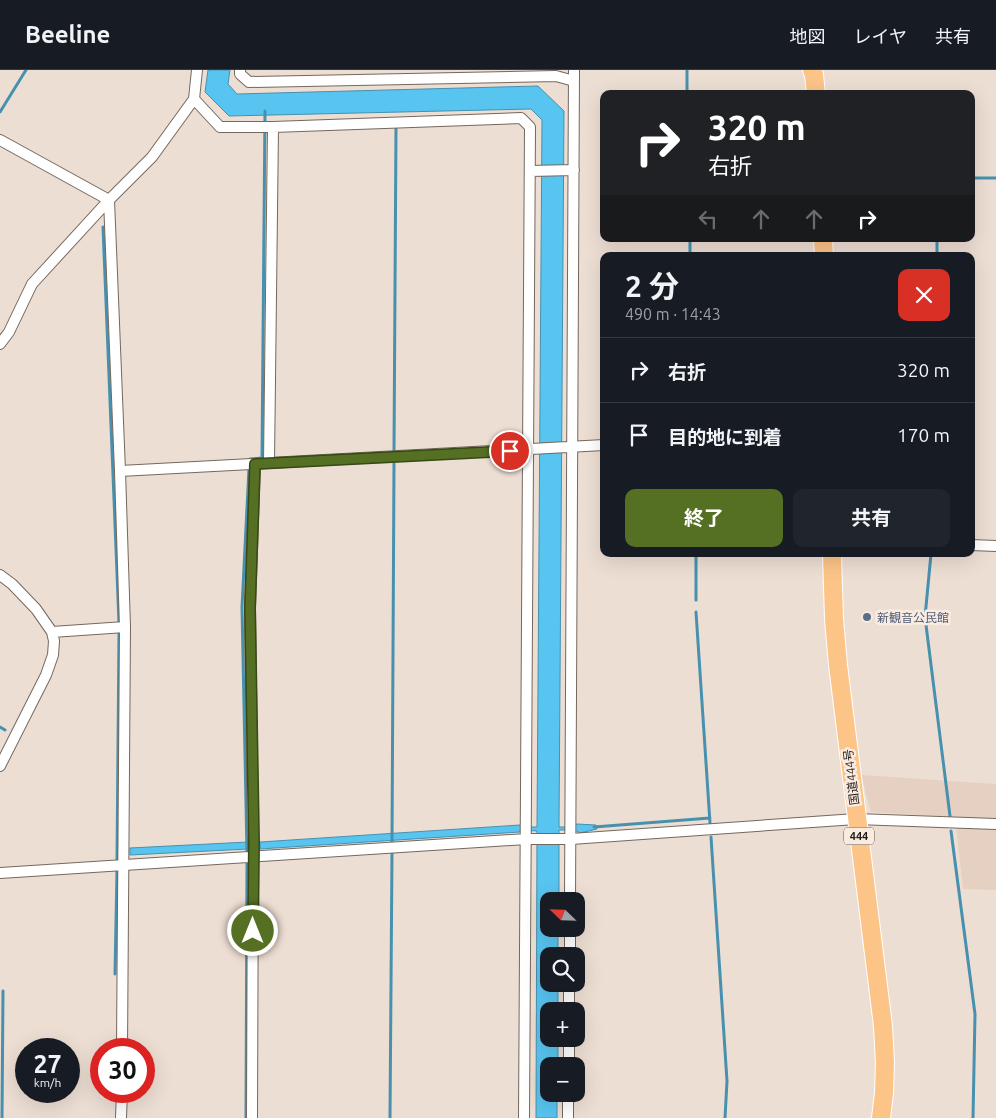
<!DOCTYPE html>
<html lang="ja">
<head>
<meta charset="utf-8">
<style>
	body { margin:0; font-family:Ubuntu,"Noto Sans JP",sans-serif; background:#20242c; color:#f1f3f6; height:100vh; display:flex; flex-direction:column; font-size:19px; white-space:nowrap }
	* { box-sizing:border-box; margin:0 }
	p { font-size:16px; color:#9ea1a6 }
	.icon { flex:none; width:28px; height:28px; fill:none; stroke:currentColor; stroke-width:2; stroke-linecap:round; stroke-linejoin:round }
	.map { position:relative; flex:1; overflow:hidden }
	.side { position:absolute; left:600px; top:182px; width:375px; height:305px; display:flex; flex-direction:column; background:#171b24; border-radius:10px; box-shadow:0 5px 20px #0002 }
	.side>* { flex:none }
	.banner { position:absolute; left:600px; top:20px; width:375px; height:152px; border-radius:10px; box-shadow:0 5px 20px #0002; background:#202124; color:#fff; overflow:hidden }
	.needle { width:32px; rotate:293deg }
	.buttons { position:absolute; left:540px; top:822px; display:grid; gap:10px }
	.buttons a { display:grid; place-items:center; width:45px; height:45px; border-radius:10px; background:#171b24; box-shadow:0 5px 20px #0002; font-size:25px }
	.speed { position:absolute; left:15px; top:968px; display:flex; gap:10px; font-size:25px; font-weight:700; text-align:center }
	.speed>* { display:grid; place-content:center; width:65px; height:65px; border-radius:50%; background:#171b24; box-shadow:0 5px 20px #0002; line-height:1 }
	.speed small { font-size:12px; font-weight:400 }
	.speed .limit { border:8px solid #d22; background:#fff; color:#111 }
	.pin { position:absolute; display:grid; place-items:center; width:42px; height:42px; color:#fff; margin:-21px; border:2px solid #fff; border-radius:50%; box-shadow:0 1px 5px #0007 }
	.me { position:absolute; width:55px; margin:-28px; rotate:0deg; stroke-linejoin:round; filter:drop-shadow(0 0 4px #0008) }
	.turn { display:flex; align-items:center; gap:18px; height:105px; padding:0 25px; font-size:22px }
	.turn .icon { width:65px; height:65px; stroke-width:2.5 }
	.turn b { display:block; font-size:35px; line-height:42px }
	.lanes { display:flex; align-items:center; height:48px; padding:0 25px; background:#0003; justify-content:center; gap:25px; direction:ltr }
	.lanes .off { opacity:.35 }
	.round { display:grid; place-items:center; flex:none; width:52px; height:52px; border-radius:10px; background:#20242c }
	.head { display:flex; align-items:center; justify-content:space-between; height:85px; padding:0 25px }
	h1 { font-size:30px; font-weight:700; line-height:38px }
	.primary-button { display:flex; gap:10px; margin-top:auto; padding:10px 25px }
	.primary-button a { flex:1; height:58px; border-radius:10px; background:#557023; color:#fff; font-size:20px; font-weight:700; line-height:58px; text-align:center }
	.primary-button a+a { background:#20242c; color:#f1f3f6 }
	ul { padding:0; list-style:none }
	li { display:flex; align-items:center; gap:15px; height:65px; padding:0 25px; border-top:1px solid #363941 }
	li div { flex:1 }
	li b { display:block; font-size:19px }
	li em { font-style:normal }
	header { display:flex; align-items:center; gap:30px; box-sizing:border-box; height:70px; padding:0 25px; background:#171b24; border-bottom:1px solid #363941 }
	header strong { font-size:24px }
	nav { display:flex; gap:28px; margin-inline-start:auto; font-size:18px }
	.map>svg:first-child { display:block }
	.built { fill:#e5d0c1 }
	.water { fill:#58c4f0; stroke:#4791af }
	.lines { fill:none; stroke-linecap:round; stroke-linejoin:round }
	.stream { stroke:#4791af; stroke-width:3 }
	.street-casing { stroke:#74685e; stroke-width:12 }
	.highway-casing { stroke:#fff; stroke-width:20 }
	.street { stroke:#fff; stroke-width:10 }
	.highway { stroke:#fcc487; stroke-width:18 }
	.route-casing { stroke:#374917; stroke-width:12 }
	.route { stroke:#557023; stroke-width:9 }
	.service-dot { fill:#5c6f8a; stroke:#faebe1; stroke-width:2 }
	.labels { text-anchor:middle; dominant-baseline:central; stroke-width:5; stroke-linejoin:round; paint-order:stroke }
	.shield { fill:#faebe1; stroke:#615953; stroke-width:1 }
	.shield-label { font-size:11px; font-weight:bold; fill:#1f1a16 }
	.service-label { font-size:12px; fill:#4e5e75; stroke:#faebe1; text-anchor:start }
	.street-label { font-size:12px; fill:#1f1a16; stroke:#faebe1 }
</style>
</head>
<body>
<header>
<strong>Beeline</strong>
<nav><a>地図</a><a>レイヤ</a><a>共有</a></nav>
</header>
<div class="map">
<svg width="996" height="1048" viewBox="0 0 996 1048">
	<rect width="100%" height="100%" fill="#edded3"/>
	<path class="built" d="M 861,705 L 996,714 L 996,820 L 963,819 L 955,747 L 871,742 Z"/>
	<path class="water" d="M 208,0 L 230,0 L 228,14 L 237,24 L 538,16 L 564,41 L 559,757 L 574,757 L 574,755 L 577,754 L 596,755 L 597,759 L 580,763 L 575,760 L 559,760 L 559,831 L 549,831 L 549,859 L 558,859 L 558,886 L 549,886 L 549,914 L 558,914 L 558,941 L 549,941 L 549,969 L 558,969 L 558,996 L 549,996 L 549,1024 L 557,1024 L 557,1048 L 536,1048 L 537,761 L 520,760 L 520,762 L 260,779 L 260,772 L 520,755 L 521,757 L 537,757 L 542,50 L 531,39 L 229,46 L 205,22 Z
		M 248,772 L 248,779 L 130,785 L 130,778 Z"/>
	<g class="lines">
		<path class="stream" d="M 687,0 L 687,24
			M 0,42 L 26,0
			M 971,108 L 996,108
			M 103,157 L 119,553
			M 690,169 L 690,186
			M 937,169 L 937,186
			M 394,380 L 396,58
			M 250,389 L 262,388 L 265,41
			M 696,484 L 696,530
			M 931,484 L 925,547 L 950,746
			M 696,542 L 710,753
			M 0,657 L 5,660
			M 594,757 L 710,748
			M 951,761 L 975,944 L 973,1048
			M 711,767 L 727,1011 L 725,1048
			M 392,773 L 394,394
			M 247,783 L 242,537 L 249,398
			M 117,791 L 119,563
			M 115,904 L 117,800
			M 2,1048 L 3,921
			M 246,1048 L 247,793
			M 390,1048 L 392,783"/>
		<defs>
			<path id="street" d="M 240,0 L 240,4 L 249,12 L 556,6 L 574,11
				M 194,29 L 220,57 L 273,57 L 521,48 L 530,57 L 524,1048
				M 0,70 L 109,130
				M 530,101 L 574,100
				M 109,130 L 120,401 L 125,557 L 122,979
				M 0,274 L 9,262 L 32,214 L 109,130 L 152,87 L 194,29 L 197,0
				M 269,393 L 273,57
				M 120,401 L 604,375
				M 971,475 L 996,476
				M 0,505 L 12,514 L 36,539 L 52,562 L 54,571 L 53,585 L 46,605 L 0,696
				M 52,562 L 125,557
				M 0,803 L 526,769 L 571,769 L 856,749 L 996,754
				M 570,831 L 574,0
				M 570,886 L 570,859
				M 569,941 L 569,914
				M 569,996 L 569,969
				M 121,1048 L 122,1021
				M 252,1048 L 253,773 L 250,538 L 255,394
				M 568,1048 L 568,1024"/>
			<path id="highway" d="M 812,0 L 814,5 L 816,24
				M 823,169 L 824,186
				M 832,484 L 834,549 L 838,595 L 883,956 L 885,993 L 884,1023 L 881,1048"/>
		</defs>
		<use href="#street" class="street-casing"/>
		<use href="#highway" class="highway-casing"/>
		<use href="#street" class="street"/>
		<use href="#highway" class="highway"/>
	</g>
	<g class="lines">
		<defs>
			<path id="route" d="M 253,861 L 254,773 L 250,538 L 255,394 L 510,381"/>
		</defs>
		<use href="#route" class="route-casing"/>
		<use href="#route" class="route"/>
	</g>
	<circle class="service-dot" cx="867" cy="547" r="5"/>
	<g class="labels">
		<rect class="shield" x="844" y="757.5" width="30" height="17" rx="4"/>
		<g class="shield-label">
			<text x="859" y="766">444</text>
		</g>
		<g class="service-label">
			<text x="877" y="547">新観音公民館</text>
		</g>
		<g class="street-label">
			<text transform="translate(851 707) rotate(-97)">国道444号</text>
		</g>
	</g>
</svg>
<div class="buttons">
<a><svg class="needle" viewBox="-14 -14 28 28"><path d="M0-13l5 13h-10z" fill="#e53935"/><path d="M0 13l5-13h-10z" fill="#9ea1a6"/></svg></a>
<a><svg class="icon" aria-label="search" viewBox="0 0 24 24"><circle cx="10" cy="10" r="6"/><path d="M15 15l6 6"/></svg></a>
<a>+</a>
<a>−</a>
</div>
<div class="speed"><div>27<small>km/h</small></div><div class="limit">30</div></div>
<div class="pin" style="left:510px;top:381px;background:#d93025"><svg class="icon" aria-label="arrive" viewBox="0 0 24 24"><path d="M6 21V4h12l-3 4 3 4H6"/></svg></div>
<svg class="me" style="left:253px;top:861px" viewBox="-20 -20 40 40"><circle r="17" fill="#557023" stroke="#fff" stroke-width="3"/><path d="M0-11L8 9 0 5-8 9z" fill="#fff"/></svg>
<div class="banner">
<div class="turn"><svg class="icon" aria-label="right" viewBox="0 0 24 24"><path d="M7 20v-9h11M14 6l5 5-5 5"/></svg><div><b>320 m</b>右折</div></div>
<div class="lanes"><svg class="icon off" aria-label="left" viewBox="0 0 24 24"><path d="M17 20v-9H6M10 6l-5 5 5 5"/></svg><svg class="icon off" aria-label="ahead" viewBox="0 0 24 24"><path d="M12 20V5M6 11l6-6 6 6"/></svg><svg class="icon off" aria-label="ahead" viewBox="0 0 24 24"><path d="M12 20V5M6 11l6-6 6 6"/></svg><svg class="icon" aria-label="right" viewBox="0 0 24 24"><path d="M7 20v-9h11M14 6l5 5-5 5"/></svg></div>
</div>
<section class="side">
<div class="head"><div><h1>2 分</h1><p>490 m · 14:43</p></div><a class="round" style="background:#d93025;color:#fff"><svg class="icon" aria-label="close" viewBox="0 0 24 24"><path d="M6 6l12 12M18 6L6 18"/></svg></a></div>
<ul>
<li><svg class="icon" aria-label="right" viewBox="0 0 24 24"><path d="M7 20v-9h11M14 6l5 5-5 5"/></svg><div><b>右折</b></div><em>320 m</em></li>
<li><svg class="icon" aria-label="arrive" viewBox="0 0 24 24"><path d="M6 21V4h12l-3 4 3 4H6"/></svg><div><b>目的地に到着</b></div><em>170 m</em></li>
</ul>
<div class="primary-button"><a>終了</a><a>共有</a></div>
</section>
</div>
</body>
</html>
